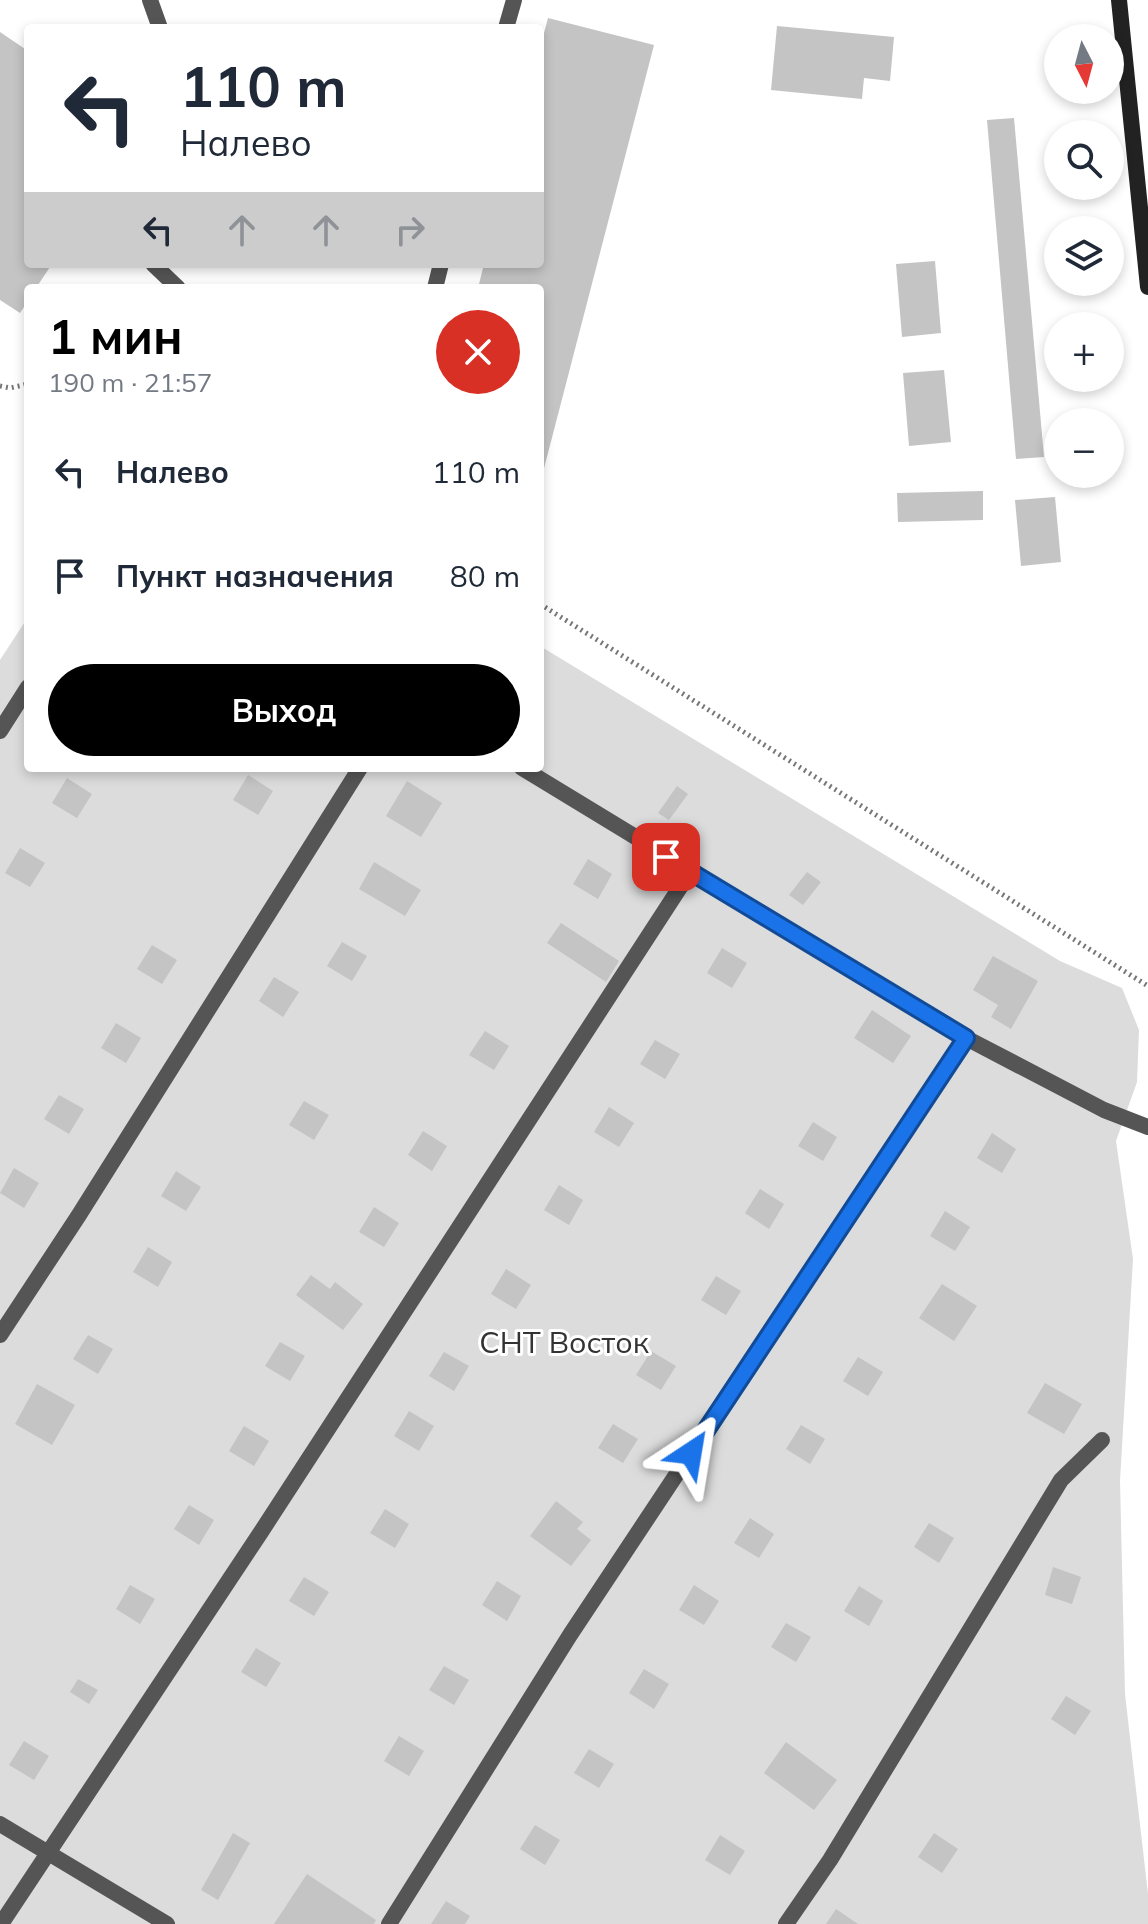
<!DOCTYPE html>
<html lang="ru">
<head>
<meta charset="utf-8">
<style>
	body { margin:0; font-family:Mulish,sans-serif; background:#f6f6f7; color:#1f2937; height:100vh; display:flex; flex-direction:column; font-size:30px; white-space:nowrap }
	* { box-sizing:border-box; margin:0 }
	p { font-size:26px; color:#747a83 }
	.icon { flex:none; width:44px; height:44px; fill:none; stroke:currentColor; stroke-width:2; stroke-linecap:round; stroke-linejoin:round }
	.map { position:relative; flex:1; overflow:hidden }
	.sheet { position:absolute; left:24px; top:284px; width:520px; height:488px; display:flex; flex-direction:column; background:#fff; border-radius:8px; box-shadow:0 4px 12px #0003 }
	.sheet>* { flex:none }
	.hud { position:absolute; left:24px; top:24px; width:520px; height:244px; border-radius:8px; box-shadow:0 4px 12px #0003; background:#fff; color:#1f2937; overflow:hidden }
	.needle { width:52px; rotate:174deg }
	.controls { position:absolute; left:1044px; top:24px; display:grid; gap:16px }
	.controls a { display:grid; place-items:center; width:80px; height:80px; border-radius:50%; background:#fff; box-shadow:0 4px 12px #0003; font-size:40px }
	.pin { position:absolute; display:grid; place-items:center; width:68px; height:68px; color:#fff; margin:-34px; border-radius:16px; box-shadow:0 4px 12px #0006 }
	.me { position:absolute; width:88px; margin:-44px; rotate:33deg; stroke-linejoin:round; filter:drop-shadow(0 0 6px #0008) }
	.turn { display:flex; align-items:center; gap:28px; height:168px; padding:0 24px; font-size:36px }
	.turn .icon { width:104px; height:104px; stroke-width:2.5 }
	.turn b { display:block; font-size:56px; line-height:68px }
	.lanes { display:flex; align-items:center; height:76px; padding:0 24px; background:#0003; justify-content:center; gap:40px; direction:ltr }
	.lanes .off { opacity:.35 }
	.round { display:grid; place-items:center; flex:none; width:84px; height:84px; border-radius:42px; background:#f6f6f7 }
	.head { display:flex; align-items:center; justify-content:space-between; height:136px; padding:0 24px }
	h1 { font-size:48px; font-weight:700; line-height:60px; color:#000 }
	.cta { display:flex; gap:16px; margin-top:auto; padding:16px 24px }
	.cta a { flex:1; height:92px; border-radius:48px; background:#000; color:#fff; font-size:32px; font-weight:700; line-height:92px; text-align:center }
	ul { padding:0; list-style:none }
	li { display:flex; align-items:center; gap:24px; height:104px; padding:0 24px }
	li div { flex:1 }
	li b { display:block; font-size:30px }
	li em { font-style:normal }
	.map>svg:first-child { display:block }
	.green { fill:#dcdcdc }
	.building { fill:#c4c4c4 }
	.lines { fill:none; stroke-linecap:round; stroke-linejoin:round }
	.path { stroke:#777; stroke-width:5; stroke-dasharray:2 4; stroke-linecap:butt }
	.lane { stroke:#555; stroke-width:16 }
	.secondary { stroke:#222; stroke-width:16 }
	.route-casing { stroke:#114b97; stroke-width:20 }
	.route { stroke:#1a73e8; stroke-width:14 }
	.labels { text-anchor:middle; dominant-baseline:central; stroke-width:6; stroke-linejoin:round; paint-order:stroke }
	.park-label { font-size:30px; fill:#333; stroke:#fff }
</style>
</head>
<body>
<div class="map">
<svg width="1148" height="1924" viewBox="0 0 1148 1924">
	<rect width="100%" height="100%" fill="#fff"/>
	<path class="green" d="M 28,617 L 28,768 L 540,768 L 540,646 L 1060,961 L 1122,988 L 1139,1030 L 1137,1082 L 1116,1141 L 1133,1259 L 1120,1481 L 1125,1694 L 1148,1894 L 1148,1924 L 0,1924 L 0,660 Z"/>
	<path class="building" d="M 548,18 L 654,45 L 541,480 L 540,288 L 478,288 L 484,264 L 540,264 L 540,48 Z
		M 777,26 L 894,37 L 890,81 L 864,78 L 862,99 L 771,90 Z
		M 0,32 L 28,51 L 28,264 L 52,264 L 36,288 L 28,288 L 28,301 L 20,313 L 0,300 Z
		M 1014,118 L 1044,457 L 1016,459 L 987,120 Z
		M 935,261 L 941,333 L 902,337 L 896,264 Z
		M 944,370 L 951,442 L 909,446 L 903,373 Z
		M 983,491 L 983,520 L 898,522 L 897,493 Z
		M 1055,497 L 1061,562 L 1021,566 L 1015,500 Z
		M 248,775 L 273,791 L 258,815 L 233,800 Z
		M 67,778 L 92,794 L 77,818 L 52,803 Z
		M 407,781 L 442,803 L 421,837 L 386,816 Z
		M 677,786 L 688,794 L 669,820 L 658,813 Z
		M 20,848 L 45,863 L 30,887 L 5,873 Z
		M 588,859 L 612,874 L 598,899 L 573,884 Z
		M 374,862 L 421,890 L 405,916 L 359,889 Z
		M 807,872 L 821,882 L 803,905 L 789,895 Z
		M 561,923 L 619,961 L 606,982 L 547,943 Z
		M 342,942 L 367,956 L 352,981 L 327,966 Z
		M 152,945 L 177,960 L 162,984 L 137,969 Z
		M 722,948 L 747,963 L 732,988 L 707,973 Z
		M 993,956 L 1038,981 L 1011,1029 L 991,1017 L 998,1005 L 973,990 Z
		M 274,977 L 299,992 L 283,1017 L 259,1001 Z
		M 872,1010 L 911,1036 L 893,1063 L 854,1038 Z
		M 116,1023 L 141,1038 L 126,1063 L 101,1048 Z
		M 485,1031 L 509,1046 L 494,1070 L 469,1055 Z
		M 655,1040 L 680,1054 L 665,1079 L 640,1064 Z
		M 59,1095 L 84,1109 L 69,1134 L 44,1119 Z
		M 304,1101 L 329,1115 L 314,1140 L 289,1125 Z
		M 609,1107 L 634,1123 L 619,1147 L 594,1132 Z
		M 813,1122 L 837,1137 L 823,1161 L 798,1146 Z
		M 423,1131 L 447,1146 L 432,1171 L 408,1155 Z
		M 992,1133 L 1016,1149 L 1002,1173 L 977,1158 Z
		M 14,1168 L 39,1183 L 24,1208 L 0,1193 Z
		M 176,1171 L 201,1187 L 186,1211 L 161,1196 Z
		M 559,1185 L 583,1200 L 569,1225 L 544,1210 Z
		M 760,1189 L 784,1204 L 769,1229 L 745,1213 Z
		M 374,1207 L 399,1223 L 384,1247 L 359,1232 Z
		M 945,1211 L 970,1227 L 955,1251 L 930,1236 Z
		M 148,1247 L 172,1262 L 158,1287 L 133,1272 Z
		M 506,1269 L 531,1285 L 516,1309 L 491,1294 Z
		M 311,1275 L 330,1289 L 335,1282 L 363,1304 L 343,1330 L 296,1295 Z
		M 716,1276 L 741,1291 L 726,1315 L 701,1300 Z
		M 942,1284 L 977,1306 L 954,1341 L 919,1318 Z
		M 88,1335 L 113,1349 L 98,1374 L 73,1359 Z
		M 280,1342 L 305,1356 L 290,1381 L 265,1366 Z
		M 651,1351 L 676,1366 L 661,1390 L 636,1375 Z
		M 444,1352 L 469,1366 L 454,1391 L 429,1376 Z
		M 858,1357 L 883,1372 L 868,1396 L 843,1381 Z
		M 1045,1383 L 1082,1404 L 1064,1434 L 1027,1413 Z
		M 37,1384 L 75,1405 L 52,1445 L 15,1424 Z
		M 409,1411 L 434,1426 L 419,1451 L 394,1436 Z
		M 613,1424 L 638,1439 L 623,1463 L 598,1448 Z
		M 801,1425 L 825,1439 L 810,1464 L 786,1449 Z
		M 244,1426 L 269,1441 L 254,1466 L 229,1451 Z
		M 556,1501 L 583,1522 L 577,1529 L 591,1540 L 571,1566 L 530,1536 Z
		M 189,1505 L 214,1520 L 199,1545 L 174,1529 Z
		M 385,1509 L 409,1524 L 395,1548 L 370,1533 Z
		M 750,1518 L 774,1534 L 759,1558 L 734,1543 Z
		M 929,1523 L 954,1538 L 939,1563 L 914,1547 Z
		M 1053,1567 L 1081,1577 L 1072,1604 L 1045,1595 Z
		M 304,1577 L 329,1592 L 314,1616 L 289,1601 Z
		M 497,1581 L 521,1596 L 507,1621 L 482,1605 Z
		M 130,1585 L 155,1599 L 140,1624 L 116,1609 Z
		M 694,1585 L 719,1601 L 704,1625 L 679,1610 Z
		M 859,1586 L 883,1601 L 869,1626 L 844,1611 Z
		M 786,1623 L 811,1637 L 796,1662 L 771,1647 Z
		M 256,1648 L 281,1663 L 266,1687 L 241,1672 Z
		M 444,1666 L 469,1680 L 454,1705 L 429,1690 Z
		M 644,1669 L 669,1684 L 654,1709 L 629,1693 Z
		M 78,1679 L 98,1690 L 89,1704 L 70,1692 Z
		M 1066,1696 L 1091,1711 L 1075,1735 L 1051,1719 Z
		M 399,1736 L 424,1751 L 409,1776 L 384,1761 Z
		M 24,1741 L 49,1756 L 34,1780 L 9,1765 Z
		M 786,1742 L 837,1780 L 814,1810 L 764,1773 Z
		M 589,1749 L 614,1764 L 599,1788 L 574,1773 Z
		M 535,1825 L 560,1840 L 545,1865 L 520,1849 Z
		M 233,1833 L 250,1843 L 218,1900 L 201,1890 Z
		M 934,1833 L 958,1849 L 942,1873 L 918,1857 Z
		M 720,1835 L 745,1851 L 730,1875 L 705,1860 Z
		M 307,1874 L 376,1920 L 374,1924 L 274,1924 Z
		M 446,1901 L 470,1916 L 465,1924 L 431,1924 Z
		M 836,1909 L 858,1924 L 826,1924 Z"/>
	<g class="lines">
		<path class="path" d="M 0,386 L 10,388 L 28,384
			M 540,604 L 1148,986"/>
		<path class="lane" d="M 150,0 L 160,28
			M 506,28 L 514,0
			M 153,264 L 178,288
			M 435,288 L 441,264
			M 0,731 L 28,687
			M 522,768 L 966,1038 L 1104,1110 L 1148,1127
			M 0,1335 L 79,1215 L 360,768
			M 0,1824 L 167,1924
			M 1,1924 L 261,1532 L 690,872
			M 389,1924 L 570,1635 L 966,1038
			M 786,1924 L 830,1860 L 1061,1480 L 1102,1440"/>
		<path class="secondary" d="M 1119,0 L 1148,287"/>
	</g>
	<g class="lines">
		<defs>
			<path id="route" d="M 666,857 L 966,1038 L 691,1453"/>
		</defs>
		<use href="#route" class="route-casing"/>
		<use href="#route" class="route"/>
	</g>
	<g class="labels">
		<g class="park-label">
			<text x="564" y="1342">СНТ Восток</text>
		</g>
	</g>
</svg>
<div class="controls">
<a><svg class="needle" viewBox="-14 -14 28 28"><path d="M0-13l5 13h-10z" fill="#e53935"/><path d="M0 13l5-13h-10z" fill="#747a83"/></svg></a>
<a><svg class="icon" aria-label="search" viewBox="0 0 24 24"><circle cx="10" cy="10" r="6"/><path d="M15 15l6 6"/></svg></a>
<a><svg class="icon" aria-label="layers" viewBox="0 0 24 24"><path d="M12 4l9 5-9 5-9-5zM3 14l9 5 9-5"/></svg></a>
<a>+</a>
<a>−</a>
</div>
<div class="pin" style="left:666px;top:857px;background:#d93025"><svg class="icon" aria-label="arrive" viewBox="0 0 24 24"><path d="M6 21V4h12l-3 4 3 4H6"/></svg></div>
<svg class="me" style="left:691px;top:1453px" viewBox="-20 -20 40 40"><path d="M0-17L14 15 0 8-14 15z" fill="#1a73e8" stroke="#fff" stroke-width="4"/></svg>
<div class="hud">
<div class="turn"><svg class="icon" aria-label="left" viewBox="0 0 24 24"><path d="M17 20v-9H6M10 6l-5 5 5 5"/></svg><div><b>110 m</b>Налево</div></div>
<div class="lanes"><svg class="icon" aria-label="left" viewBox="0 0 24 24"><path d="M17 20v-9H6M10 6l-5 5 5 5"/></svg><svg class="icon off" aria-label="ahead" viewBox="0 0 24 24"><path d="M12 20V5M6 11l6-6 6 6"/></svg><svg class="icon off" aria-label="ahead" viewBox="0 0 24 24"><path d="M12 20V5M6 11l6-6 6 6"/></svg><svg class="icon off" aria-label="right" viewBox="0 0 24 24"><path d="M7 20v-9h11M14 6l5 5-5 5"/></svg></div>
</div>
<section class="sheet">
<div class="head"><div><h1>1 мин</h1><p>190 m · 21:57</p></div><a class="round" style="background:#d93025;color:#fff"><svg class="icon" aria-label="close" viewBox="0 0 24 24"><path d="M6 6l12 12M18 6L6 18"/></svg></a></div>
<ul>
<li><svg class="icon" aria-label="left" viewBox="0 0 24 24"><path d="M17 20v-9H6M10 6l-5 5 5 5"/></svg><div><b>Налево</b></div><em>110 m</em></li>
<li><svg class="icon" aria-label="arrive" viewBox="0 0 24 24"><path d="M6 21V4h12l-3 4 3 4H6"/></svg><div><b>Пункт назначения</b></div><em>80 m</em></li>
</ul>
<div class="cta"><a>Выход</a></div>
</section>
</div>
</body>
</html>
